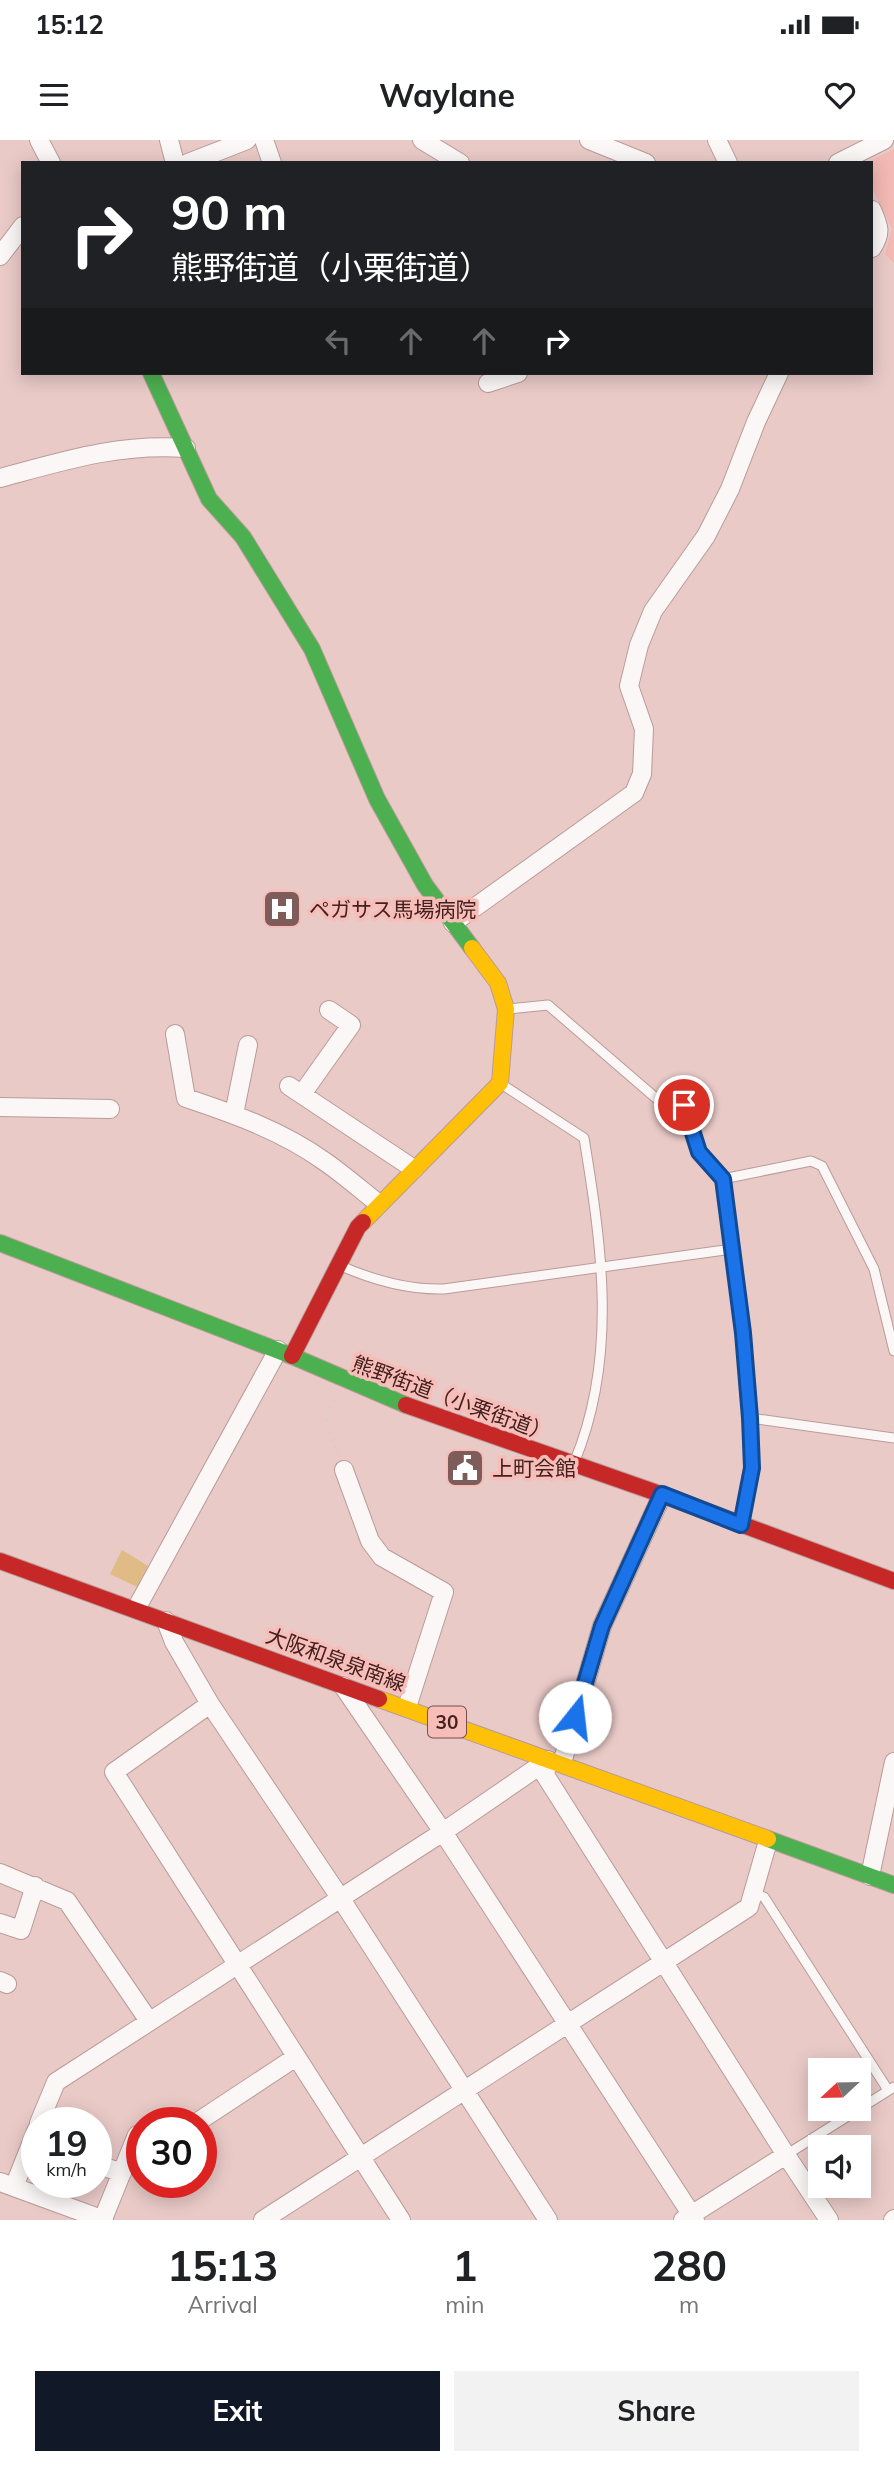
<!DOCTYPE html>
<html lang="en">
<head>
<meta charset="utf-8">
<style>
	body { margin:0; font-family:Mulish,"Noto Sans JP",sans-serif; background:#f2f2f2; color:#202124; height:100vh; display:flex; flex-direction:column; font-size:26px; white-space:nowrap }
	* { box-sizing:border-box; margin:0 }
	p { font-size:23px; color:#757577 }
	.icon { flex:none; width:38px; height:38px; fill:none; stroke:currentColor; stroke-width:2; stroke-linecap:round; stroke-linejoin:round }
	.map { position:relative; height:2080px; overflow:hidden }
	.panel { display:flex; flex-direction:column; background:#fff; flex:1 }
	.panel>* { flex:none }
	.banner { position:absolute; left:21px; top:21px; width:852px; height:214px; border-radius:0px; box-shadow:0 4px 18px #0003; background:#202124; color:#fff; overflow:hidden }
	.needle { width:46px; rotate:248deg }
	.controls { position:absolute; left:808px; top:1918px; display:grid; gap:14px }
	.controls a { display:grid; place-items:center; width:63px; height:63px; border-radius:0px; background:#fff; box-shadow:0 4px 18px #0003; font-size:35px }
	.speed { position:absolute; left:21px; top:1967px; display:flex; gap:14px; font-size:35px; font-weight:700; text-align:center }
	.speed>* { display:grid; place-content:center; width:91px; height:91px; border-radius:50%; background:#fff; box-shadow:0 4px 18px #0003; line-height:1 }
	.speed small { font-size:18px; font-weight:400 }
	.speed .limit { border:10px solid #d22; background:#fff; color:#111 }
	.pin { position:absolute; display:grid; place-items:center; width:60px; height:60px; color:#fff; margin:-30px; border:4px solid #fff; border-radius:50%; box-shadow:0 2px 7px #0007 }
	.me { position:absolute; width:77px; margin:-38px; rotate:16deg; stroke-linejoin:round; filter:drop-shadow(0 0 5px #0008) }
	.turn { display:flex; align-items:center; gap:24px; height:147px; padding:0 35px; font-size:32px }
	.turn .icon { width:91px; height:91px; stroke-width:2.5 }
	.turn b { display:block; font-size:49px; line-height:60px }
	.lanes { display:flex; align-items:center; height:66px; padding:0 35px; background:#0003; justify-content:center; gap:35px; direction:ltr }
	.lanes .off { opacity:.35 }
	.eta { display:flex; justify-content:space-evenly; align-items:center; height:119px; text-align:center }
	.eta b { font-size:42px; font-weight:700; line-height:49px }
	.button { display:flex; gap:14px; margin-top:auto; padding:14px 35px }
	.button a { flex:1; height:80px; border-radius:0px; background:#111827; color:#fff; font-size:28px; font-weight:700; line-height:80px; text-align:center }
	.button a+a { background:#f2f2f2; color:#202124 }
	.status { display:flex; justify-content:space-between; align-items:center; height:49px; padding:0 35px; background:#fff; direction:ltr }
	.status svg { height:19px; fill:currentColor }
	header { display:flex; justify-content:space-between; align-items:center; height:91px; padding:0 35px; background:#fff; font-size:32px; font-weight:700 }
	.map>svg:first-child { display:block }
	.built { fill:#f3b9b4 }
	.green { fill:#e0bb85 }
	.lines { fill:none; stroke-linecap:round; stroke-linejoin:round }
	.lane-casing { stroke:#b99b98; stroke-width:11 }
	.street-casing { stroke:#b99b98; stroke-width:20 }
	.fast-casing { stroke:#b99b98; stroke-width:18 }
	.slow-casing { stroke:#b99b98; stroke-width:18 }
	.jam-casing { stroke:#b99b98; stroke-width:18 }
	.path { stroke:#d8cecd; stroke-width:3.5; stroke-dasharray:2 5; stroke-linecap:butt }
	.lane { stroke:#fcf7f7; stroke-width:9 }
	.street { stroke:#fcf7f7; stroke-width:18 }
	.fast { stroke:#4caf50; stroke-width:16 }
	.slow { stroke:#ffc107; stroke-width:16 }
	.jam { stroke:#c62828; stroke-width:16 }
	.route-casing { stroke:#114b97; stroke-width:18 }
	.route { stroke:#1a73e8; stroke-width:12 }
	.labels { text-anchor:middle; dominant-baseline:central; stroke-width:7; stroke-linejoin:round; paint-order:stroke }
	.shield { fill:#f7beb9; stroke:#794f4c; stroke-width:2 }
	.shield-label { font-size:19px; font-weight:bold; fill:#43201e }
	.poi-label { font-size:21px; fill:#43201e; stroke:#f7beb9; text-anchor:start }
	.street-label { font-size:21px; fill:#43201e; stroke:#f7beb9 }
</style>
</head>
<body>
<div class="status"><b>15:12</b><svg viewBox="0 0 49 12"><path d="M0 12V9h3v3zM5 12V6h3v6zM10 12V3h3v9zM15 12V0h3v12zM26 1h20v11H26zM47 4h2v5h-2z"/></svg></div>
<header><svg class="icon" aria-label="menu" viewBox="0 0 24 24"><path d="M4 6h16M4 12h16M4 18h16"/></svg>Waylane<svg class="icon" aria-label="heart" viewBox="0 0 24 24"><path d="M12 20l-8-8c-3-5 5-10 8-4 3-6 11-1 8 4z"/></svg></header>
<div class="map">
<svg width="894" height="2080" viewBox="0 0 894 2080">
	<rect width="100%" height="100%" fill="#e9cac7"/>
	<path class="built" d="M 894,9 L 894,123 L 885,114 L 892,89 L 872,48 L 872,23 L 866,23 Z"/>
	<path class="green" d="M 122,1410 L 148,1426 L 137,1447 L 110,1434 Z"/>
	<g class="lines">
		<defs>
			<path id="lane" d="M 508,869 L 548,865 L 657,959 L 684,965 L 699,1012 L 723,1039 L 811,1021 L 822,1026 L 874,1129 L 894,1211
				M 503,945 L 584,998 C 602,1107 618,1218 574,1323
				M 723,1039 L 743,1193 L 750,1278 L 752,1328 L 742,1381
				M 341,1126 C 373,1140 409,1150 444,1149 L 732,1109
				M 750,1278 L 894,1298
				M 753,1754 L 764,1757 L 888,1950
				M 859,1969 L 894,1947
				M 786,2015 L 859,1969"/>
			<path id="street" d="M 39,0 L 51,23
				M 169,0 L 175,23
				M 264,0 L 272,23
				M 422,0 L 460,23
				M 589,0 L 646,23
				M 717,0 L 728,23
				M 188,23 L 247,0
				M 838,23 L 884,0
				M 872,70 C 879,86 882,93 872,108
				M 0,116 L 23,86
				M 488,243 L 518,233
				M 0,338 C 63,321 119,303 186,308
				M 453,783 L 634,653 L 642,634 L 644,589 L 629,546 L 639,505 L 653,471 L 706,396 L 730,349 L 756,282 L 779,233
				M 175,894 L 186,958 C 234,974 282,991 324,1021 C 343,1034 361,1050 379,1064
				M 289,946 L 414,1029
				M 302,954 L 351,885 L 329,870
				M 0,967 L 110,969
				M 234,974 L 248,905
				M 344,1330 L 370,1401 L 382,1417 L 444,1452 L 407,1567
				M 136,1469 L 278,1210
				M 166,1481 L 174,1502 L 210,1564 L 341,1759 L 548,2080
				M 210,1564 L 114,1632 L 401,2080
				M 548,1620 L 443,1692 L 695,2080
				M 548,1620 L 545,1635 L 786,2015 L 683,2080
				M 562,1623 L 602,1486 L 662,1355
				M 0,1733 L 67,1761 L 149,1881
				M 870,1736 L 894,1622
				M 0,1783 L 21,1790 L 35,1746
				M 0,1841 L 7,1844
				M 39,1983 L 56,1942 L 443,1692 L 343,1546
				M 196,1983 L 296,1917
				M 786,2015 L 829,2080
				M 96,2024 L 122,2033
				M 0,2042 L 104,2080
				M 14,2047 L 37,1989
				M 103,2079 L 137,1995 L 142,1996
				M 263,2080 L 749,1767 L 768,1701
				M 893,2080 L 894,2079"/>
			<path id="fast" d="M 151,233 L 209,359 L 243,397 L 312,509 L 377,659 L 425,745 L 472,808
				M 0,1103 L 292,1216 L 406,1265
				M 768,1699 L 894,1745"/>
			<path id="slow" d="M 363,1082 L 500,943 L 506,869 L 498,843 L 472,808
				M 379,1559 L 768,1699"/>
			<path id="jam" d="M 292,1216 L 358,1087 L 363,1082
				M 406,1265 L 660,1354 L 894,1441
				M 0,1421 L 379,1559"/>
		</defs>
		<use href="#lane" class="lane-casing"/>
		<use href="#street" class="street-casing"/>
		<use href="#fast" class="fast-casing"/>
		<use href="#slow" class="slow-casing"/>
		<use href="#jam" class="jam-casing"/>
		<path class="path" d="M 332,1259 L 326,1282 L 338,1315"/>
		<use href="#lane" class="lane"/>
		<use href="#street" class="street"/>
		<use href="#fast" class="fast"/>
		<use href="#slow" class="slow"/>
		<use href="#jam" class="jam"/>
	</g>
	<g class="lines">
		<defs>
			<path id="route" d="M 575,1577 L 602,1486 L 662,1354 L 741,1385 L 752,1328 L 750,1278 L 743,1193 L 723,1039 L 699,1012 L 684,965"/>
		</defs>
		<use href="#route" class="route-casing"/>
		<use href="#route" class="route"/>
	</g>
	<defs>
		<symbol id="hospital-square" viewBox="-11 -11 22 22"><rect x="-9" y="-9" width="18" height="18" rx="4" fill="#7d5c59" stroke="#f7beb9"/><path d="M-5-5h3v3.5h4V-5h3V5h-3V1.5h-4V5h-3Z" fill="#fff"/></symbol>
		<symbol id="civic-square" viewBox="-11 -11 22 22"><rect x="-9" y="-9" width="18" height="18" rx="4" fill="#7d5c59" stroke="#f7beb9"/><path d="M-.6-6.5H3V-4.5H.6V-3L4-1V1h2V6H-6V1h2V-1L-.6-3ZM-1.2 2.5V6h2.4V2.5Z" fill="#fff"/></symbol>
	</defs>
	<g fill-rule="evenodd">
		<use href="#hospital-square" x="260" y="747" width="44" height="44"/>
		<use href="#civic-square" x="443" y="1306" width="44" height="44"/>
	</g>
	<g class="labels">
		<rect class="shield" x="428" y="1566.5" width="38" height="31" rx="5"/>
		<g class="shield-label">
			<text x="447" y="1582">30</text>
		</g>
		<g class="poi-label">
			<text x="309" y="769">ペガサス馬場病院</text>
			<text x="492" y="1328">上町会館</text>
		</g>
		<g class="street-label">
			<text transform="translate(452 1258) rotate(20)">熊野街道（小栗街道）</text>
			<text transform="translate(336 1519) rotate(20)">大阪和泉泉南線</text>
		</g>
	</g>
</svg>
<div class="controls">
<a><svg class="needle" viewBox="-14 -14 28 28"><path d="M0-13l5 13h-10z" fill="#e53935"/><path d="M0 13l5-13h-10z" fill="#757577"/></svg></a>
<a><svg class="icon" aria-label="sound" viewBox="0 0 24 24"><path d="M4 9h4l5-4v14l-5-4H4zM17 9q2 3 0 6"/></svg></a>
</div>
<div class="speed"><div>19<small>km/h</small></div><div class="limit">30</div></div>
<div class="pin" style="left:684px;top:965px;background:#d93025"><svg class="icon" aria-label="arrive" viewBox="0 0 24 24"><path d="M6 21V4h12l-3 4 3 4H6"/></svg></div>
<svg class="me" style="left:575px;top:1577px" viewBox="-20 -20 40 40"><circle r="19" fill="#fff"/><path d="M0-13L10 11 0 6-10 11z" fill="#1a73e8"/></svg>
<div class="banner">
<div class="turn"><svg class="icon" aria-label="right" viewBox="0 0 24 24"><path d="M7 20v-9h11M14 6l5 5-5 5"/></svg><div><b>90 m</b>熊野街道（小栗街道）</div></div>
<div class="lanes"><svg class="icon off" aria-label="left" viewBox="0 0 24 24"><path d="M17 20v-9H6M10 6l-5 5 5 5"/></svg><svg class="icon off" aria-label="ahead" viewBox="0 0 24 24"><path d="M12 20V5M6 11l6-6 6 6"/></svg><svg class="icon off" aria-label="ahead" viewBox="0 0 24 24"><path d="M12 20V5M6 11l6-6 6 6"/></svg><svg class="icon" aria-label="right" viewBox="0 0 24 24"><path d="M7 20v-9h11M14 6l5 5-5 5"/></svg></div>
</div>
</div>
<section class="panel">
<div class="eta">
<div><b>15:13</b><p>Arrival</p></div>
<div><b>1</b><p>min</p></div>
<div><b>280</b><p>m</p></div>
</div>
<div class="button"><a>Exit</a><a>Share</a></div>
</section>
</body>
</html>
